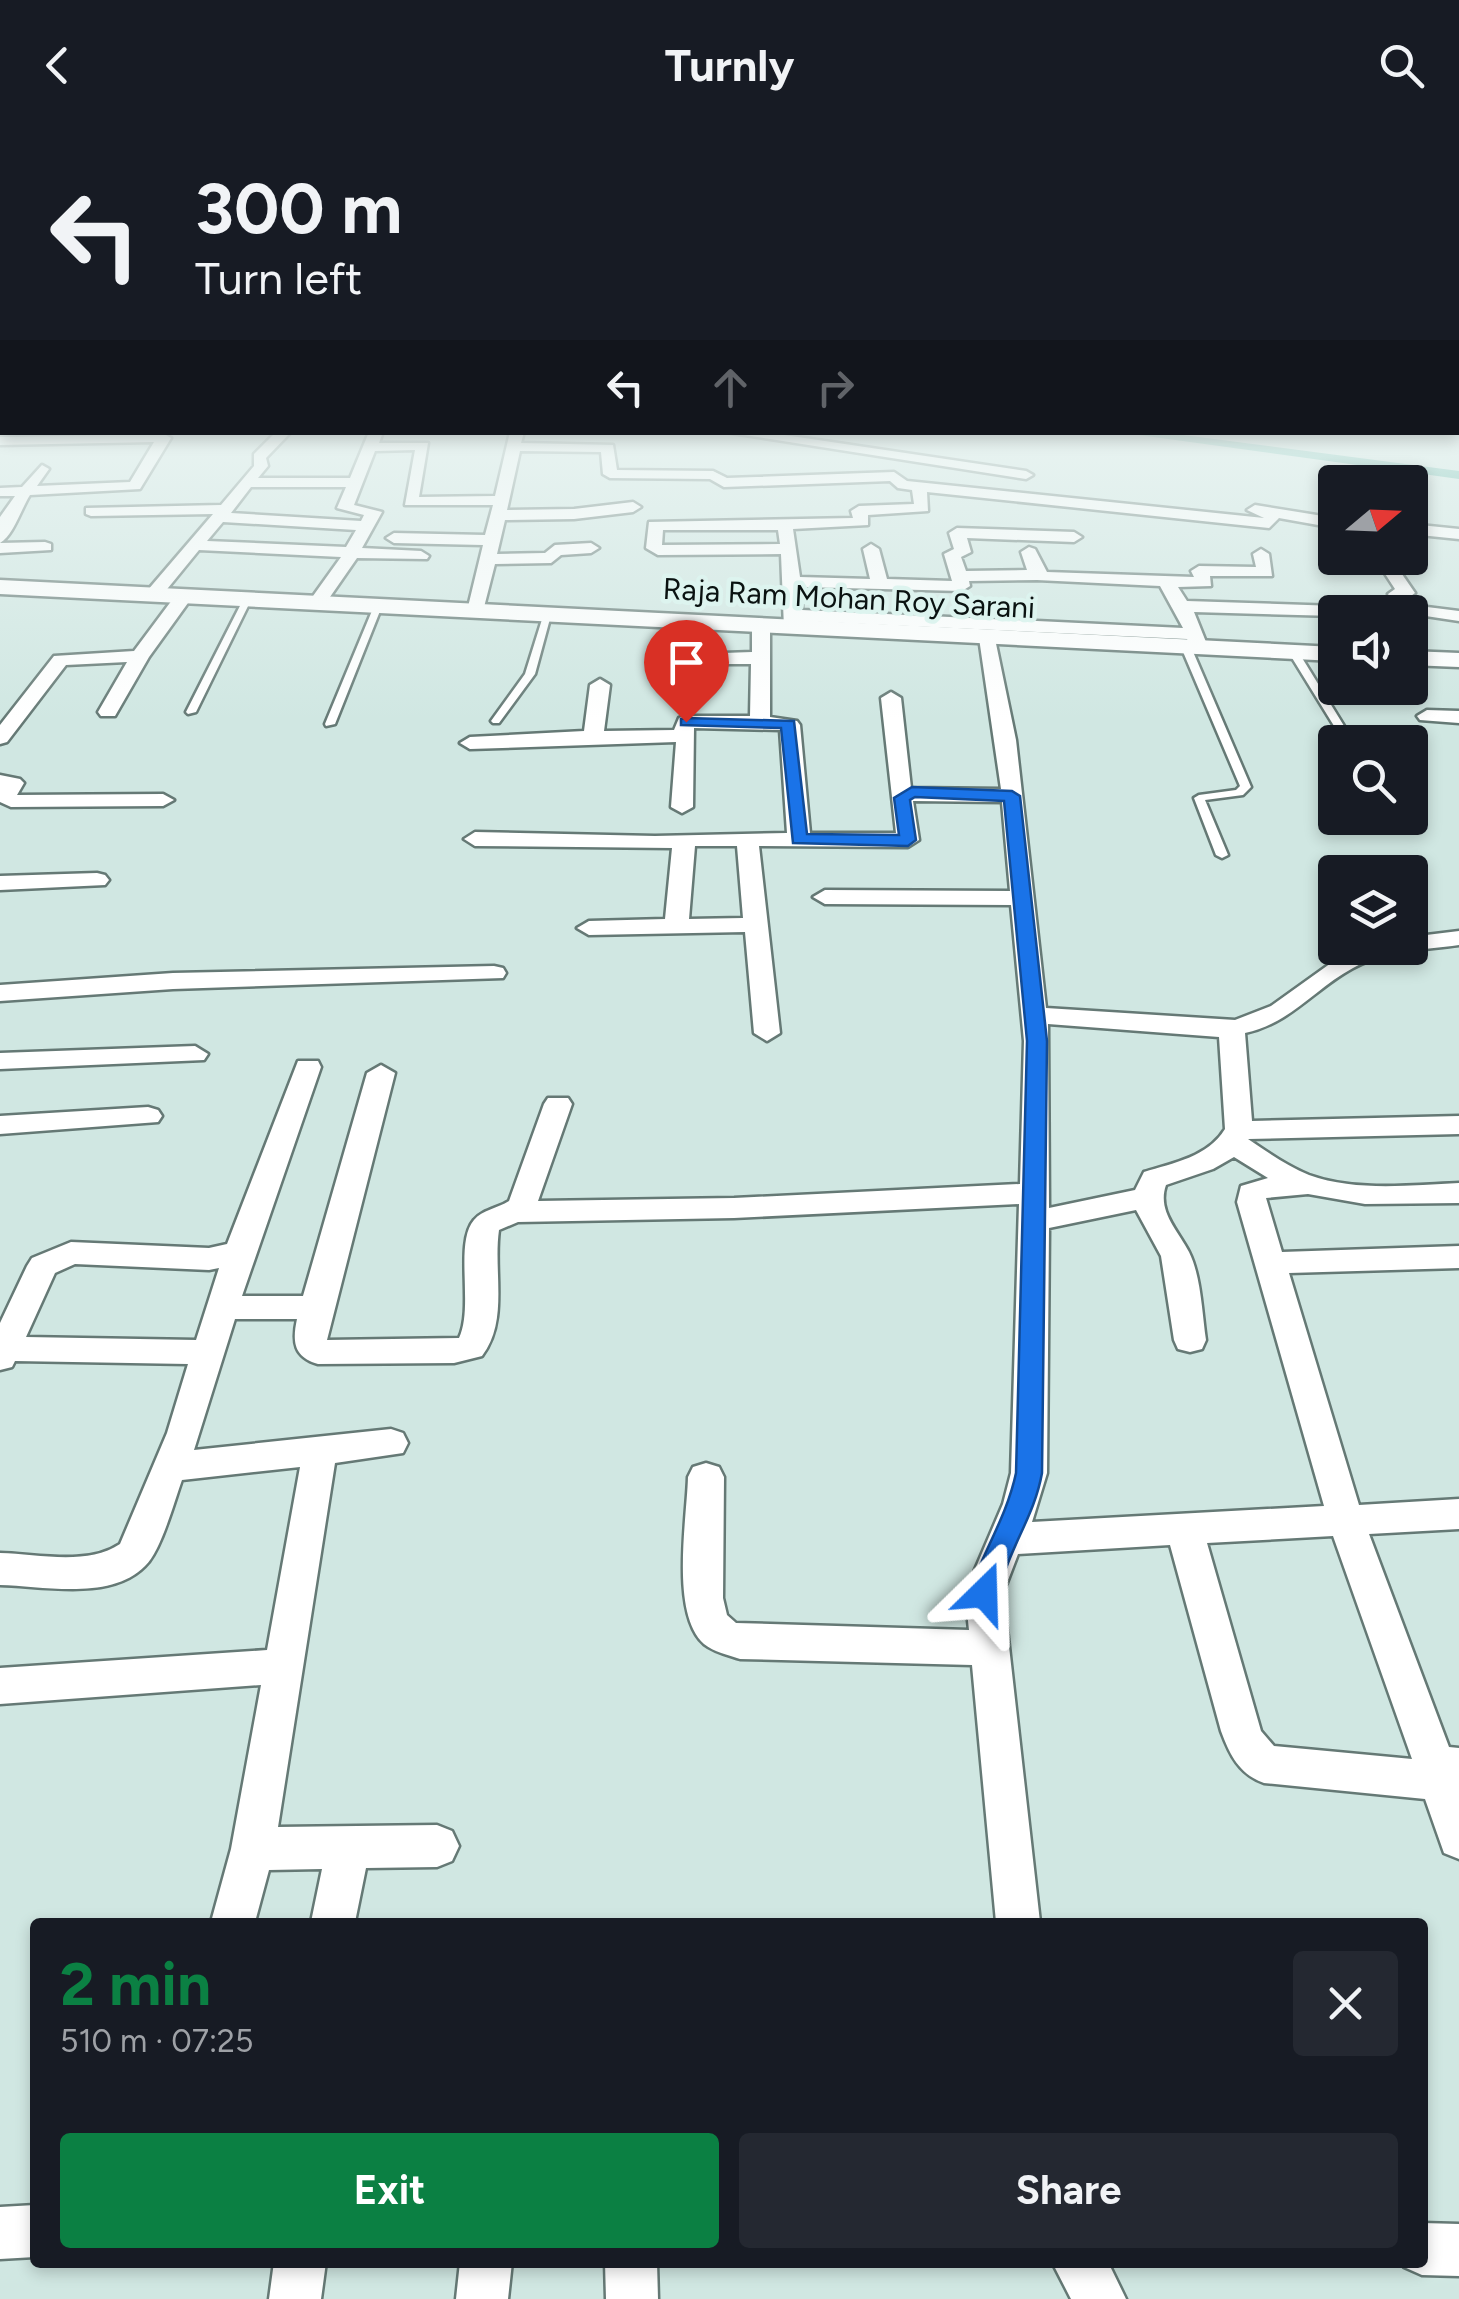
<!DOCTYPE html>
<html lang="en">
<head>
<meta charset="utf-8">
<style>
	body { margin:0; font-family:Figtree,sans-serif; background:#242831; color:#f1f3f6; height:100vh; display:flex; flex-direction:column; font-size:38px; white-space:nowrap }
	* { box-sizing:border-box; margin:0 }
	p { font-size:32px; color:#9ea1a6 }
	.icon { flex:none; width:55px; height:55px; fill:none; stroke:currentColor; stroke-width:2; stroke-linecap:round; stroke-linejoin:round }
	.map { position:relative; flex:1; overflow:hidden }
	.sheet { position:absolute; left:30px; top:1788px; width:1398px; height:350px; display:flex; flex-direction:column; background:#171b24; border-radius:10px; box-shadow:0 5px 15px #0003 }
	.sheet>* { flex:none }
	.guide { position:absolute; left:0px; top:0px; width:1460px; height:305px; box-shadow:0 5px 15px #0003; background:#171b24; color:#f1f3f6; overflow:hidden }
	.needle { width:65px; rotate:71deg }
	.controls { position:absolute; left:1318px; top:335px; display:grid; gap:20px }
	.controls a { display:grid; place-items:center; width:110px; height:110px; border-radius:10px; background:#171b24; box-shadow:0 5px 15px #0003; font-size:50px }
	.pin { position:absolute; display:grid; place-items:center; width:85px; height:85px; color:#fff; margin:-102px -42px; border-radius:50% 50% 50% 0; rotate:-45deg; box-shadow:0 0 10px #0007 }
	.pin .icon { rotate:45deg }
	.me { position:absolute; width:110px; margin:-55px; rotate:22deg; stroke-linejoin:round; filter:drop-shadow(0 0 8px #0008) }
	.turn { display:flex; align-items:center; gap:35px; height:210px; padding:0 30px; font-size:45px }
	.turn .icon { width:130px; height:130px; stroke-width:2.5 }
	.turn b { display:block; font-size:70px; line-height:85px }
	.lanes { display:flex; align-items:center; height:95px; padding:0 30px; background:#0003; justify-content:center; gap:50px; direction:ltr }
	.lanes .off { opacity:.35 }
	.round { display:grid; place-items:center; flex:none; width:105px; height:105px; border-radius:10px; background:#242831 }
	.head { display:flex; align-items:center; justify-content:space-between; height:170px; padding:0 30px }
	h1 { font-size:60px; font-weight:700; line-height:75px; color:#0b8043 }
	.primary-button { display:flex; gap:20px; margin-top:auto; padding:20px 30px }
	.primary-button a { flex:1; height:115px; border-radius:10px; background:#0b8043; color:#fff; font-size:40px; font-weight:700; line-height:115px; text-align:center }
	.primary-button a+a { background:#242831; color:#f1f3f6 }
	header { display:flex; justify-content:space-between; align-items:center; height:130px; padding:0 30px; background:#171b24; font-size:45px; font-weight:700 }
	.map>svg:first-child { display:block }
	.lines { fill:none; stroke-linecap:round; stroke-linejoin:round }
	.canal { fill:#44ab99; fill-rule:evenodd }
	.service-casing { stroke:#657975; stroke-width:5 }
	.minor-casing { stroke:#657975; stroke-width:5 }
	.tertiary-casing { stroke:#657975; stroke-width:5 }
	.service { fill:#fff; fill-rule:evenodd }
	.minor { fill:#fff; fill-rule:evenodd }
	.tertiary { fill:#fff; fill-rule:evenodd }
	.route { fill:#1a73e8; stroke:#114b97; stroke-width:2.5 }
	.labels { text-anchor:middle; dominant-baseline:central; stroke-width:9; stroke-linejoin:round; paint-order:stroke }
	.far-street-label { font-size:30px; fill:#0a1211; stroke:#ddf4ef }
</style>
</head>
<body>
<header><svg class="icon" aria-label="back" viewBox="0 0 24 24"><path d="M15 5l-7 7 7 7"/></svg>Turnly<svg class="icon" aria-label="search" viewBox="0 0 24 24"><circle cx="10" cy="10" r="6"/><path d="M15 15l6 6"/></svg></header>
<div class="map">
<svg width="1459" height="2169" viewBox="0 0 1459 2169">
	<rect width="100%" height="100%" fill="#d0e7e2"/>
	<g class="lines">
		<path class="canal" d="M 1117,302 L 1160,302 L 1459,341 L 1459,349 Z"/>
		<defs>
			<path id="service" d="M 244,468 L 251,470 L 196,582 L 188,584 L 186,582 Z
				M 378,473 L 382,476 L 335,594 L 326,596 L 325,594 L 374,476 Z
				M 544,483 L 551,485 L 535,544 L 499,593 L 493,593 L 491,591 L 525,544 Z
				M 1186,514 L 1191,517 L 1251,657 L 1243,665 L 1205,670 L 1228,725 L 1222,728 L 1216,725 L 1194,668 L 1199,665 L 1236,660 L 1240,656 L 1181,517 Z
				M 1291,521 L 1299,523 L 1349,604 L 1348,606 L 1339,604 L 1289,523 Z"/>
			<path id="minor" d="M 276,302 L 291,302 L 266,328 L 268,336 L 258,348 L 350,348 L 369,302 L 383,302 L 379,313 L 428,313 L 419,367 L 495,366 L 510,302 L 524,302 L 521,313 L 613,315 L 617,340 L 713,341 L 727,348 L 894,342 L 907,351 L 1264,388 L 1247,380 L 1255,375 L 1335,388 L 1335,398 L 1279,388 L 1269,398 L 927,362 L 928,381 L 868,385 L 868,395 L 793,399 L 800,447 L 870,449 L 863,419 L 871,414 L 879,419 L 887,449 L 952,451 L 944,424 L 954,419 L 949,403 L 957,398 L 1074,402 L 1082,407 L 1074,412 L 967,408 L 971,422 L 961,427 L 966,441 L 1027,440 L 1021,422 L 1029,417 L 1035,419 L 1047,442 L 1194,447 L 1191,441 L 1199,436 L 1256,437 L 1253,424 L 1261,419 L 1269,424 L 1272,446 L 1210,446 L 1211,456 L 1178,457 L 1187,471 L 1337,476 L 1346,481 L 1335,482 L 1335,486 L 1194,482 L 1208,517 L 1199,522 L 1193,521 L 1187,509 L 802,491 L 799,502 L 793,503 L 784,498 L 781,424 L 658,425 L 646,418 L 649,392 L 853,388 L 851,381 L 859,376 L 914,374 L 912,360 L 898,358 L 890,351 L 724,357 L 710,349 L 610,348 L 603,344 L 601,322 L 520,321 L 507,380 L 574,379 L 633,372 L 641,377 L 633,382 L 574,389 L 505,390 L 497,424 L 545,423 L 555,415 L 591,413 L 599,418 L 591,423 L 561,425 L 551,433 L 495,434 L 482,485 L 467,481 L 483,415 L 394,413 L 386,408 L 394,403 L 485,405 L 493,375 L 405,375 L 415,320 L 375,321 L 354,375 L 382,382 L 362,418 L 421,421 L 429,426 L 427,429 L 357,428 L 323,477 L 317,478 L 308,473 L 341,427 L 199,420 L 159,469 L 147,469 L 147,461 L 213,384 L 91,386 L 86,384 L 86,378 L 221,375 L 254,336 L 254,324 ZM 251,357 L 346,357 L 337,378 L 364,385 L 361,391 L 231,383 ZM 223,392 L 356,400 L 346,417 L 207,411 ZM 663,400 L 778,400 L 780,414 L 662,415 ZM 1037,450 L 1160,456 L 1183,498 L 802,480 L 802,457 L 962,461 L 970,456 L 969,451 Z
				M 725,302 L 764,302 L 1026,341 L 1033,345 L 1026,349 Z
				M 164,304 L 171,308 L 140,359 L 30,365 C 21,379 13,406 0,413 L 0,387 L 15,366 L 0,366 L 0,358 L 22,357 L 42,335 L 49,339 L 37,356 L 130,352 L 154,312 L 0,315 L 0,307 Z
				M 1410,394 L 1459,399 L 1459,409 L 1410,404 Z
				M 45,412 L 51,414 L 51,420 L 0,423 L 0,413 Z
				M 1410,424 L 1414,428 L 1412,431 L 1395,434 L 1415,463 L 1408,468 L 1411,475 L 1459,481 L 1459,491 L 1399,482 L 1388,464 L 1395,459 L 1376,430 L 1410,428 Z
				M 184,461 L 193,466 L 149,527 L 115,586 L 101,586 L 98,582 L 127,532 L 66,535 L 7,612 L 0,614 L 0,595 L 54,526 L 134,521 L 178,462 Z
				M 761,491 L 770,496 L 770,587 L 797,591 L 800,595 L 810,703 L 896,703 L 881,568 L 891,562 L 901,568 L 911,658 L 1001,659 L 979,508 L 982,504 L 994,504 L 1016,610 L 1046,878 L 1235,890 L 1271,876 L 1345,823 L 1363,818 L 1410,818 L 1410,807 L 1459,801 L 1459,815 C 1422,820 1386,820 1353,838 C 1314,859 1291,893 1245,903 L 1252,991 L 1459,986 L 1459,1004 L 1248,1009 C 1267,1022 1287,1036 1309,1045 C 1356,1062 1411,1055 1459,1053 L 1459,1073 L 1365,1074 L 1308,1064 L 1266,1068 L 1282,1122 L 1459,1116 L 1459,1138 L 1289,1143 L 1359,1375 L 1459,1369 L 1459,1399 L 1369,1404 L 1449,1617 L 1459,1618 L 1459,1729 L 1444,1723 L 1425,1669 L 1264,1653 C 1239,1644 1230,1625 1221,1601 L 1170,1415 L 1018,1424 L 1003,1463 L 1040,1792 L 996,1792 L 972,1535 L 740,1529 C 728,1525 714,1522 704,1514 C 670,1484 687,1388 688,1347 L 693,1337 L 706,1333 L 719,1337 L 724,1347 L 723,1468 L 727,1485 L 736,1493 L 969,1500 L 965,1463 L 1003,1374 L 1011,1343 L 1019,1074 L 734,1088 L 518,1092 L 499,1100 C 493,1142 509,1190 482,1226 L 454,1233 L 318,1234 C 294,1227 292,1212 297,1189 L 235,1189 L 194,1320 L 391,1299 L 403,1303 L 408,1313 L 403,1323 L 335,1333 L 278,1697 L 437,1695 L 452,1701 L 459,1716 L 452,1731 L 437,1737 L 366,1738 L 355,1792 L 311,1792 L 322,1739 L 269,1740 L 255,1792 L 211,1792 L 231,1719 L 261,1555 L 0,1574 L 0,1538 L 267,1520 L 300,1337 L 182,1350 C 174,1372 161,1421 145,1436 C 111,1471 43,1456 0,1455 L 0,1423 C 38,1424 87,1436 120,1414 L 167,1303 L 188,1234 L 15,1231 L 12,1237 L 0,1240 L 0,1193 L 27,1136 L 32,1128 L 71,1112 L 209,1118 L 227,1114 L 298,931 L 318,931 L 321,937 L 242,1166 L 303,1166 L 367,943 L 381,935 L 395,943 L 327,1210 L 459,1208 C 474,1177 454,1113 474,1090 C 482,1080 498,1078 509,1071 L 544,974 L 548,968 L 568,968 L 572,974 L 538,1071 L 734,1068 L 1020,1054 L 1024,911 L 1011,775 L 825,774 L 813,767 L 825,760 L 1010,761 L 1002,672 L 913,671 L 919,710 L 908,717 L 759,716 L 780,903 L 767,911 L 754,903 L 745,802 L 589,805 L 577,798 L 589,791 L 665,789 L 672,718 L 475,716 L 464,709 L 475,702 L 655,706 L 787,703 L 780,600 L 694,598 L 693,677 L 682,683 L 671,677 L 676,612 L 470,619 L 460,613 L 470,607 L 584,601 L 590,555 L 600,549 L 610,555 L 604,601 L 674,600 L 679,588 L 686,586 L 750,586 L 751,534 L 711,534 L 705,568 L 691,568 L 688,564 L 695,524 L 752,522 L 752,496 ZM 695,716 L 737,716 L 743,788 L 689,789 ZM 1048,894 L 1219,907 L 1225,999 C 1208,1027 1173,1033 1144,1042 L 1135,1060 L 1049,1078 ZM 1234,1027 L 1268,1048 L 1241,1056 L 1237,1072 L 1324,1376 L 1032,1392 L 1047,1343 L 1049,1098 L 1136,1080 L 1161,1126 L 1174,1210 L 1178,1219 L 1190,1222 L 1202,1219 L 1206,1210 C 1202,1183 1201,1146 1189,1122 C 1177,1099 1157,1081 1166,1055 L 1213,1039 ZM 75,1134 L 209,1140 L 219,1138 L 196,1210 L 26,1207 L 55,1143 ZM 1333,1406 L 1412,1629 L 1274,1616 L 1261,1601 L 1207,1413 Z
				M 1427,580 L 1459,581 L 1459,593 L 1420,590 L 1417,586 Z
				M 0,645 L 20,649 L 24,653 L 17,665 L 163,664 L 174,670 L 163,676 L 11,677 L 0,672 Z
				M 97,743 L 105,745 L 109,750 L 105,755 L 0,760 L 0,746 Z
				M 494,836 L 503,838 L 506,843 L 503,848 L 173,859 L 0,871 L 0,855 L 173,843 Z
				M 195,916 L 208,924 L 204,930 L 0,939 L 0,923 Z
				M 148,977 L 158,980 L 162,986 L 158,992 L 0,1004 L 0,986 Z
				M 35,2075 L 35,2127 L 0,2129 L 0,2077 Z
				M 1422,2093 L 1459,2094 L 1459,2146 L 1422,2145 L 1404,2137 L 1402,2132 L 1422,2132 Z
				M 274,2132 L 326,2132 L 321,2169 L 269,2169 Z
				M 460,2132 L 512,2132 L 508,2169 L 456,2169 Z
				M 605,2132 L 657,2132 L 658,2169 L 606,2169 Z
				M 1052,2132 L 1108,2132 L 1126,2169 L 1071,2169 Z"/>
			<path id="tertiary" d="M 0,450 L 1335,517 L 1335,531 L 0,464 Z
				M 1410,521 L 1459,523 L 1459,537 L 1410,535 Z"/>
		</defs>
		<use href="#service" class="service-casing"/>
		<use href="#minor" class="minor-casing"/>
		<use href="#tertiary" class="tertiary-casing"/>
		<use href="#service" class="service"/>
		<use href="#minor" class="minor"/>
		<use href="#tertiary" class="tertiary"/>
	</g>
	<linearGradient id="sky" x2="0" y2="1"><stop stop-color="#66b0c8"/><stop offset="0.48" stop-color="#eaf4f2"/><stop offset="1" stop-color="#eaf4f2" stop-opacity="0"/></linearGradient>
	<rect width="1459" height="590" fill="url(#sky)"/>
	<path class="route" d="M 686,588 L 794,591 L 807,704 L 899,705 L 894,668 L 912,657 L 1012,661 L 1020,666 L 1047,911 L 1042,1343 C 1036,1377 1020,1402 1008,1433 C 1003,1446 1000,1459 994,1471 L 984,1475 L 974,1471 L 969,1463 C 983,1422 1007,1386 1016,1343 L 1027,911 L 1004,671 L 915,667 L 910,670 L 916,710 L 908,716 L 793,713 L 781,598 L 681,595 L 681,589 Z"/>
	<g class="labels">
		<g class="far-street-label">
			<text transform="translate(849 468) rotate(3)">Raja Ram Mohan Roy Sarani</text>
		</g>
	</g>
</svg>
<div class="controls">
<a><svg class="needle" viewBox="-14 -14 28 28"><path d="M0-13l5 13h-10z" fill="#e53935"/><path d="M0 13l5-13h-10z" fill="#9ea1a6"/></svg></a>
<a><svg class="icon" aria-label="sound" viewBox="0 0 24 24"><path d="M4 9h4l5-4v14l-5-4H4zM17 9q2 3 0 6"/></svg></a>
<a><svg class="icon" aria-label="search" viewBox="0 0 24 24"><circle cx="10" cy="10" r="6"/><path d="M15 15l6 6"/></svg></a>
<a><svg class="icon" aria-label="layers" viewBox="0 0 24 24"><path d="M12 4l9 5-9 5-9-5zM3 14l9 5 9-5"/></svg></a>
</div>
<div class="pin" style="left:686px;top:592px;background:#d93025"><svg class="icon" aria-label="arrive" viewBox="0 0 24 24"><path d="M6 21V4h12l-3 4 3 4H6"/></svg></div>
<svg class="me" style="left:984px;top:1463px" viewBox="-20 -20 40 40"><path d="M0-17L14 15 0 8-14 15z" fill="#1a73e8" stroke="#fff" stroke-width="4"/></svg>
<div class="guide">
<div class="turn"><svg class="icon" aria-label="left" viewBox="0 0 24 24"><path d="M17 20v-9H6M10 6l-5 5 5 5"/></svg><div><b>300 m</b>Turn left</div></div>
<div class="lanes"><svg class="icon" aria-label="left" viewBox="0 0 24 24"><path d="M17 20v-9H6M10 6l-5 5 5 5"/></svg><svg class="icon off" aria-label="ahead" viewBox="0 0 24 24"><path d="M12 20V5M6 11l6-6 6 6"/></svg><svg class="icon off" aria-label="right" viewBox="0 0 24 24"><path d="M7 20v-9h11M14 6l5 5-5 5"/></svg></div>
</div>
<section class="sheet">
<div class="head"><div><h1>2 min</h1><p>510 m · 07:25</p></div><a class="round"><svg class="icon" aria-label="close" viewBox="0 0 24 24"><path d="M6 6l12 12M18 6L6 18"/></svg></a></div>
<div class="primary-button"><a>Exit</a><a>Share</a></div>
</section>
</div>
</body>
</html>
